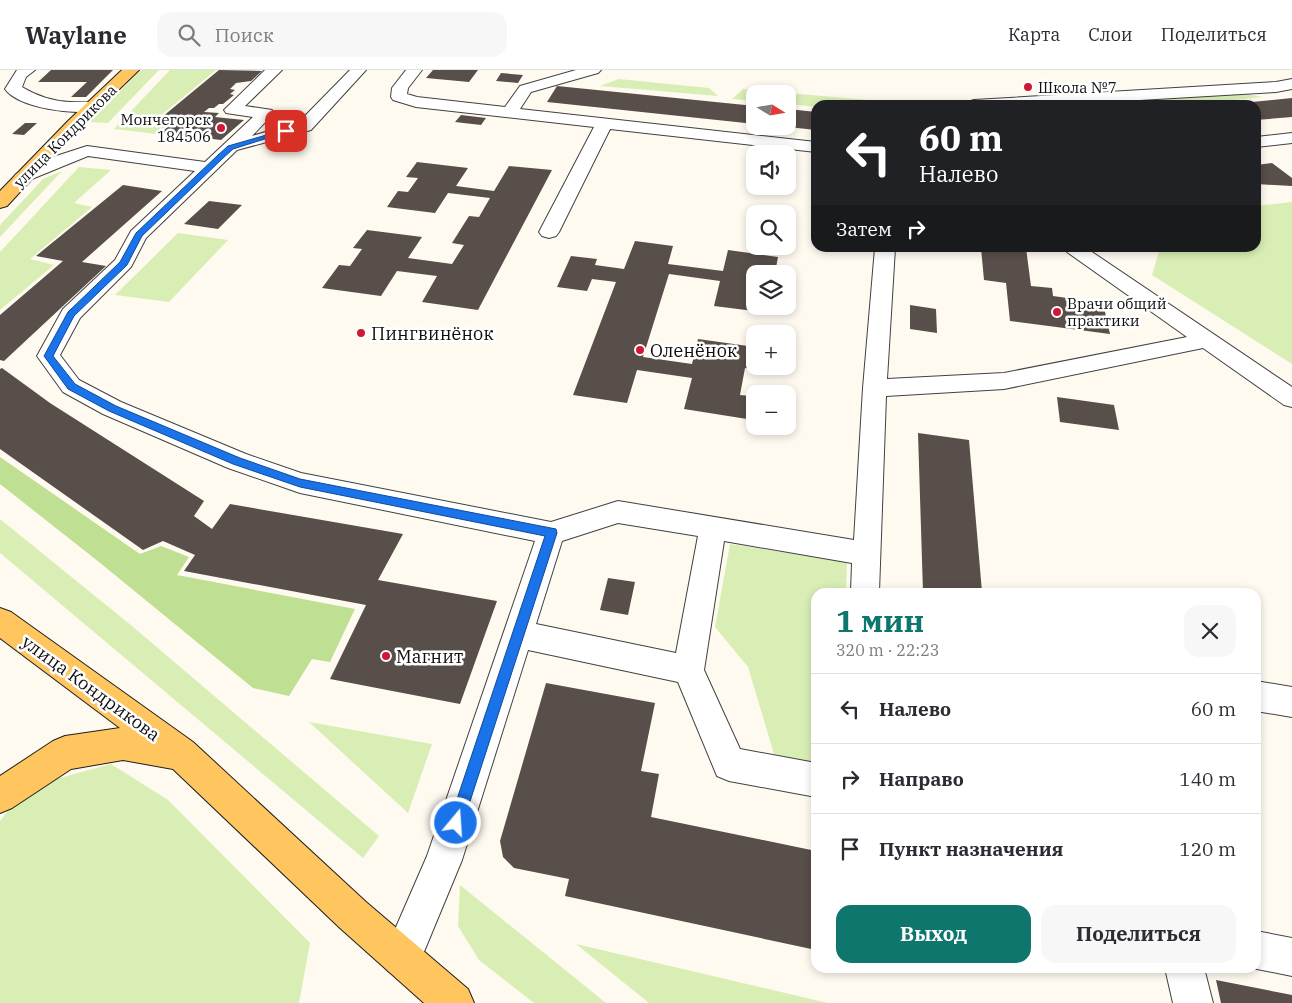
<!DOCTYPE html>
<html lang="ru">
<head>
<meta charset="utf-8">
<style>
	body { margin:0; font-family:"IBM Plex Serif",serif; background:#f7f7f7; color:#2b2b33; height:100vh; display:flex; flex-direction:column; font-size:19px; white-space:nowrap }
	* { box-sizing:border-box; margin:0 }
	p { font-size:16px; color:#7c7c81 }
	.icon { flex:none; width:28px; height:28px; fill:none; stroke:currentColor; stroke-width:2; stroke-linecap:round; stroke-linejoin:round }
	.map { position:relative; flex:1; overflow:hidden }
	.panel { position:absolute; left:811px; top:518px; width:450px; height:385px; display:flex; flex-direction:column; background:#fff; border-radius:15px; box-shadow:0 2px 8px #0003 }
	.panel>* { flex:none }
	.banner { position:absolute; left:811px; top:30px; width:450px; height:152px; border-radius:15px; box-shadow:0 2px 8px #0003; background:#202124; color:#fff; overflow:hidden }
	.needle { width:32px; rotate:101deg }
	.tools { position:absolute; left:746px; top:15px; display:grid; gap:10px }
	.tools a { display:grid; place-items:center; width:50px; height:50px; border-radius:10px; background:#fff; box-shadow:0 2px 8px #0003; font-size:25px }
	.pin { position:absolute; display:grid; place-items:center; width:42px; height:42px; color:#fff; margin:-21px; border-radius:10px; box-shadow:0 2px 8px #0006 }
	.me { position:absolute; width:55px; margin:-28px; rotate:18deg; stroke-linejoin:round; filter:drop-shadow(0 0 4px #0008) }
	.turn { display:flex; align-items:center; gap:18px; height:105px; padding:0 25px; font-size:22px }
	.turn .icon { width:65px; height:65px; stroke-width:2.5 }
	.turn b { display:block; font-size:35px; line-height:42px }
	.then { display:flex; align-items:center; height:48px; padding:0 25px; background:#0003; gap:10px; font-size:19px }
	.round { display:grid; place-items:center; flex:none; width:52px; height:52px; border-radius:15px; background:#f7f7f7 }
	.summary { display:flex; align-items:center; justify-content:space-between; height:85px; padding:0 25px }
	h1 { font-size:30px; font-weight:700; line-height:38px; color:#0f766e }
	.cta { display:flex; gap:10px; margin-top:auto; padding:10px 25px }
	.cta a { flex:1; height:58px; border-radius:15px; background:#0f766e; color:#fff; font-size:20px; font-weight:700; line-height:58px; text-align:center }
	.cta a+a { background:#f7f7f7; color:#2b2b33 }
	ul { padding:0; list-style:none }
	li { display:flex; align-items:center; gap:15px; height:70px; padding:0 25px; border-top:1px solid #e1e1e2 }
	li div { flex:1 }
	li b { display:block; font-size:19px }
	li em { font-style:normal }
	header { display:flex; align-items:center; gap:30px; box-sizing:border-box; height:70px; padding:0 25px; background:#fff; border-bottom:1px solid #e1e1e2 }
	header strong { font-size:24px }
	nav { display:flex; gap:28px; margin-inline-start:auto; font-size:18px }
	.search { width:350px; height:45px; background:#f7f7f7; display:flex; align-items:center; gap:12px; box-sizing:border-box; padding:0 18px; border-radius:15px; color:#7c7c81; font-size:19px }
	.map>svg:first-child { display:block }
	.green { fill:#d9eeb5 }
	.forest { fill:#bfe093 }
	.building { fill:#584e4a }
	.lines { fill:none; stroke-linecap:round; stroke-linejoin:round }
	.minor-casing { stroke:#414141; stroke-width:2 }
	.major-casing { stroke:#1f1f1f; stroke-width:2 }
	.minor { fill:#fff; fill-rule:evenodd }
	.major { fill:#ffc660; fill-rule:evenodd }
	.route { fill:#1a73e8; stroke:#114b97 }
	.poi-dot { fill:#cd1836; stroke:#fff; stroke-width:2 }
	.labels { text-anchor:middle; dominant-baseline:central; stroke-width:5; stroke-linejoin:round; paint-order:stroke }
	.far-poi-label { font-size:15px; fill:#0e0e0e; stroke:#fff; text-anchor:start }
	.far-street-label { font-size:15px; fill:#0e0e0e; stroke:#fff }
	.poi-label { font-size:18px; fill:#0e0e0e; stroke:#fff; text-anchor:start }
	.street-label { font-size:18px; fill:#0e0e0e; stroke:#fff }
</style>
</head>
<body>
<header>
<strong>Waylane</strong>
<div class="search"><svg class="icon" aria-label="search" viewBox="0 0 24 24"><circle cx="10" cy="10" r="6"/><path d="M15 15l6 6"/></svg>Поиск</div>
<nav><a>Карта</a><a>Слои</a><a>Поделиться</a></nav>
</header>
<div class="map">
<svg width="1292" height="933" viewBox="0 0 1292 933">
	<rect width="100%" height="100%" fill="#fffaf0"/>
	<path class="green" d="M 141,0 L 159,0 L 108,53 L 89,52 Z
		M 170,0 L 216,0 L 153,52 L 167,55 L 157,64 L 114,59 Z
		M 619,9 L 709,18 L 718,26 L 600,16 Z
		M 743,19 L 880,31 L 880,35 L 816,35 L 816,37 L 788,34 L 788,24 L 755,24 L 755,31 L 732,29 Z
		M 1240,23 L 1263,27 L 1181,35 L 1089,35 Z
		M 79,97 L 111,100 L 74,133 L 92,137 L 30,189 L 54,195 L 0,240 L 0,182 Z
		M 62,101 L 0,167 L 0,155 L 43,109 Z
		M 1292,132 L 1292,294 L 1152,205 L 1160,178 L 1256,178 L 1256,136 Z
		M 178,163 L 228,170 L 169,232 L 115,225 Z
		M 0,449 L 132,556 L 379,766 L 363,788 L 0,483 Z
		M 730,474 L 847,492 L 846,522 L 816,522 L 816,694 L 774,684 L 748,597 L 715,557 Z
		M 309,652 L 432,674 L 408,743 Z
		M 111,694 L 168,730 L 310,873 L 299,933 L 0,933 L 0,751 L 10,738 L 56,709 Z
		M 460,815 L 606,933 L 534,933 L 479,890 L 458,856 Z
		M 576,874 L 828,933 L 649,933 Z"/>
	<path class="forest" d="M 0,387 L 140,484 L 161,476 L 189,487 L 177,505 L 355,539 L 330,592 L 312,589 L 289,626 L 253,618 L 99,492 L 0,414 Z"/>
	<path class="building" d="M 51,0 L 113,0 L 86,27 L 71,27 L 87,12 L 38,12 Z
		M 219,0 L 262,1 L 251,11 L 236,13 L 230,19 L 235,20 L 230,24 L 234,25 L 223,34 L 219,34 L 214,38 L 209,38 L 204,42 L 219,43 L 215,47 L 244,50 L 221,70 L 161,63 L 172,53 L 156,52 Z
		M 433,0 L 478,0 L 469,12 L 426,8 Z
		M 501,3 L 523,5 L 518,13 L 496,11 Z
		M 557,16 L 755,36 L 755,54 L 547,32 Z
		M 1292,28 L 1292,47 L 1256,50 L 1256,35 L 1222,35 Z
		M 788,39 L 816,42 L 816,60 L 788,57 Z
		M 461,45 L 486,48 L 481,55 L 455,52 Z
		M 25,53 L 37,53 L 24,65 L 12,64 Z
		M 417,92 L 468,98 L 456,116 L 494,121 L 509,96 L 552,100 L 478,240 L 422,232 L 437,206 L 397,201 L 381,226 L 322,218 L 339,195 L 350,196 L 362,179 L 353,178 L 367,160 L 422,167 L 408,188 L 452,194 L 464,175 L 452,173 L 469,146 L 479,147 L 490,128 L 448,123 L 435,143 L 387,137 L 398,121 L 408,122 L 418,108 L 406,107 Z
		M 1272,93 L 1292,108 L 1292,116 L 1256,114 L 1256,95 Z
		M 123,115 L 162,121 L 82,192 L 106,196 L 4,291 L 0,290 L 0,245 L 63,191 L 36,186 Z
		M 209,131 L 242,135 L 218,159 L 184,154 Z
		M 635,171 L 673,176 L 668,194 L 723,201 L 728,180 L 778,187 L 775,203 L 764,201 L 764,204 L 755,204 L 755,236 L 770,236 L 769,243 L 714,236 L 720,211 L 669,204 L 643,287 L 692,294 L 698,269 L 755,277 L 755,296 L 758,296 L 757,300 L 745,298 L 740,325 L 751,326 L 747,349 L 684,339 L 692,308 L 637,300 L 627,333 L 573,325 L 616,212 L 592,209 L 587,221 L 557,217 L 571,186 L 597,189 L 595,195 L 624,199 Z
		M 981,178 L 1026,178 L 1031,216 L 1052,218 L 1053,226 L 1103,233 L 1110,264 L 1010,251 L 1006,213 L 984,210 Z
		M 910,235 L 936,239 L 937,263 L 910,259 Z
		M 2,298 L 50,333 L 204,431 L 194,446 L 212,459 L 230,434 L 403,464 L 378,510 L 497,531 L 460,634 L 330,609 L 366,535 L 184,501 L 195,485 L 163,471 L 143,480 L 0,379 L 0,299 Z
		M 1057,327 L 1114,335 L 1119,360 L 1060,352 Z
		M 918,363 L 969,370 L 982,522 L 923,522 Z
		M 608,508 L 635,512 L 628,545 L 600,540 Z
		M 546,613 L 655,633 L 641,701 L 659,704 L 651,747 L 816,781 L 816,880 L 565,826 L 569,809 L 514,798 L 503,787 L 500,771 Z
		M 1216,910 L 1292,925 L 1292,933 L 1221,933 Z"/>
	<g class="lines">
		<defs>
			<path id="minor" d="M 17,0 L 35,0 L 26,7 L 22,17 C 37,26 52,31 70,32 C 79,32 89,31 98,34 L 100,37 L 98,40 C 76,46 18,38 5,19 Z
				M 265,0 L 282,0 L 245,36 L 272,40 L 274,43 L 252,66 L 299,52 L 350,0 L 366,0 L 311,60 L 237,80 L 146,168 L 131,197 L 80,248 L 60,285 L 79,310 L 121,332 L 246,384 L 301,403 L 551,452 L 618,431 L 854,470 L 863,318 L 875,178 L 895,178 L 887,309 L 1004,303 L 1187,267 L 1067,182 L 1064,178 L 1086,178 L 1292,317 L 1292,337 L 1284,335 L 1203,278 L 1004,319 L 886,326 L 879,522 L 851,522 L 852,493 L 724,471 L 704,600 L 740,679 L 816,693 L 816,727 L 729,711 L 717,706 L 678,612 L 528,580 L 462,790 L 416,901 L 402,906 L 388,901 L 383,887 L 427,786 L 535,471 L 300,423 L 228,398 L 103,344 L 63,322 L 37,286 L 63,239 L 115,190 L 131,161 L 195,101 L 88,86 L 22,113 L 16,112 L 13,108 L 16,104 L 50,88 L 87,76 L 205,92 L 253,47 L 226,43 L 224,40 ZM 618,453 L 698,466 L 676,583 L 536,554 L 562,471 Z
				M 406,0 L 422,0 L 408,18 L 407,24 L 417,27 L 505,37 L 520,16 L 576,0 L 601,0 L 598,3 L 531,22 L 520,39 L 816,72 L 816,82 L 610,59 L 559,162 L 556,166 L 549,168 L 542,166 L 539,162 L 594,57 L 416,37 L 393,30 L 391,27 L 392,18 Z
				M 1292,9 L 1292,19 L 1276,22 L 1054,35 L 966,35 L 968,32 L 974,30 L 1276,12 Z
				M 1292,63 L 1292,73 L 1256,77 L 1256,67 Z
				M 1256,611 L 1292,617 L 1292,647 L 1256,641 Z
				M 1256,861 L 1292,868 L 1292,906 L 1252,898 L 1256,898 Z
				M 1165,898 L 1204,898 L 1213,933 L 1173,933 Z"/>
			<path id="major" d="M 122,0 L 139,0 L 81,56 L 7,136 L 0,138 L 0,121 L 69,50 Z
				M 0,538 L 11,542 L 193,672 L 366,832 L 468,919 L 474,933 L 424,933 L 340,858 L 173,699 L 123,690 L 71,699 L 12,738 L 0,743 L 0,706 L 53,671 L 65,666 L 120,658 L 0,568 Z"/>
		</defs>
		<use href="#minor" class="minor-casing"/>
		<use href="#major" class="major-casing"/>
		<use href="#minor" class="minor"/>
		<use href="#major" class="major"/>
	</g>
	<path class="route" d="M 284,60 L 290,61 L 233,79 L 222,89 L 142,166 L 127,195 L 74,246 L 53,286 L 75,314 L 116,336 L 240,388 L 300,409 L 556,459 L 557,463 L 463,753 L 461,758 L 456,760 L 451,758 L 449,753 L 545,466 L 300,417 L 233,394 L 109,341 L 68,319 L 44,286 L 68,242 L 120,192 L 136,163 L 217,86 L 228,76 Z"/>
	<g class="poi-dot">
		<circle cx="1028" cy="17" r="5"/>
		<circle cx="221" cy="58" r="5"/>
		<circle cx="1057" cy="242" r="5"/>
		<circle cx="361" cy="263" r="5"/>
		<circle cx="640" cy="280" r="5"/>
		<circle cx="386" cy="586" r="5"/>
	</g>
	<g class="labels">
		<g class="far-poi-label">
			<text x="1038" y="17">Школа №7</text>
			<text x="211" y="49" text-anchor="end">Мончегорск<tspan x="211" dy="17">184506</tspan></text>
			<text x="1067" y="233">Врачи общий<tspan x="1067" dy="17">практики</tspan></text>
		</g>
		<g class="far-street-label">
			<text transform="translate(65 66) rotate(-45)">улица Кондрикова</text>
		</g>
		<g class="poi-label">
			<text x="371" y="263">Пингвинёнок</text>
			<text x="650" y="280">Оленёнок</text>
			<text x="396" y="586">Магнит</text>
		</g>
		<g class="street-label">
			<text transform="translate(91 618) rotate(36)">улица Кондрикова</text>
		</g>
	</g>
</svg>
<div class="tools">
<a><svg class="needle" viewBox="-14 -14 28 28"><path d="M0-13l5 13h-10z" fill="#e53935"/><path d="M0 13l5-13h-10z" fill="#7c7c81"/></svg></a>
<a><svg class="icon" aria-label="sound" viewBox="0 0 24 24"><path d="M4 9h4l5-4v14l-5-4H4zM17 9q2 3 0 6"/></svg></a>
<a><svg class="icon" aria-label="search" viewBox="0 0 24 24"><circle cx="10" cy="10" r="6"/><path d="M15 15l6 6"/></svg></a>
<a><svg class="icon" aria-label="layers" viewBox="0 0 24 24"><path d="M12 4l9 5-9 5-9-5zM3 14l9 5 9-5"/></svg></a>
<a>+</a>
<a>−</a>
</div>
<div class="pin" style="left:286px;top:61px;background:#d93025"><svg class="icon" aria-label="arrive" viewBox="0 0 24 24"><path d="M6 21V4h12l-3 4 3 4H6"/></svg></div>
<svg class="me" style="left:456px;top:753px" viewBox="-20 -20 40 40"><circle r="17" fill="#1a73e8" stroke="#fff" stroke-width="3"/><path d="M0-11L8 9 0 5-8 9z" fill="#fff"/></svg>
<div class="banner">
<div class="turn"><svg class="icon" aria-label="left" viewBox="0 0 24 24"><path d="M17 20v-9H6M10 6l-5 5 5 5"/></svg><div><b>60 m</b>Налево</div></div>
<div class="then">Затем<svg class="icon" aria-label="right" viewBox="0 0 24 24"><path d="M7 20v-9h11M14 6l5 5-5 5"/></svg></div>
</div>
<section class="panel">
<div class="summary"><div><h1>1 мин</h1><p>320 m · 22:23</p></div><a class="round"><svg class="icon" aria-label="close" viewBox="0 0 24 24"><path d="M6 6l12 12M18 6L6 18"/></svg></a></div>
<ul>
<li><svg class="icon" aria-label="left" viewBox="0 0 24 24"><path d="M17 20v-9H6M10 6l-5 5 5 5"/></svg><div><b>Налево</b></div><em>60 m</em></li>
<li><svg class="icon" aria-label="right" viewBox="0 0 24 24"><path d="M7 20v-9h11M14 6l5 5-5 5"/></svg><div><b>Направо</b></div><em>140 m</em></li>
<li><svg class="icon" aria-label="arrive" viewBox="0 0 24 24"><path d="M6 21V4h12l-3 4 3 4H6"/></svg><div><b>Пункт назначения</b></div><em>120 m</em></li>
</ul>
<div class="cta"><a>Выход</a><a>Поделиться</a></div>
</section>
</div>
</body>
</html>
